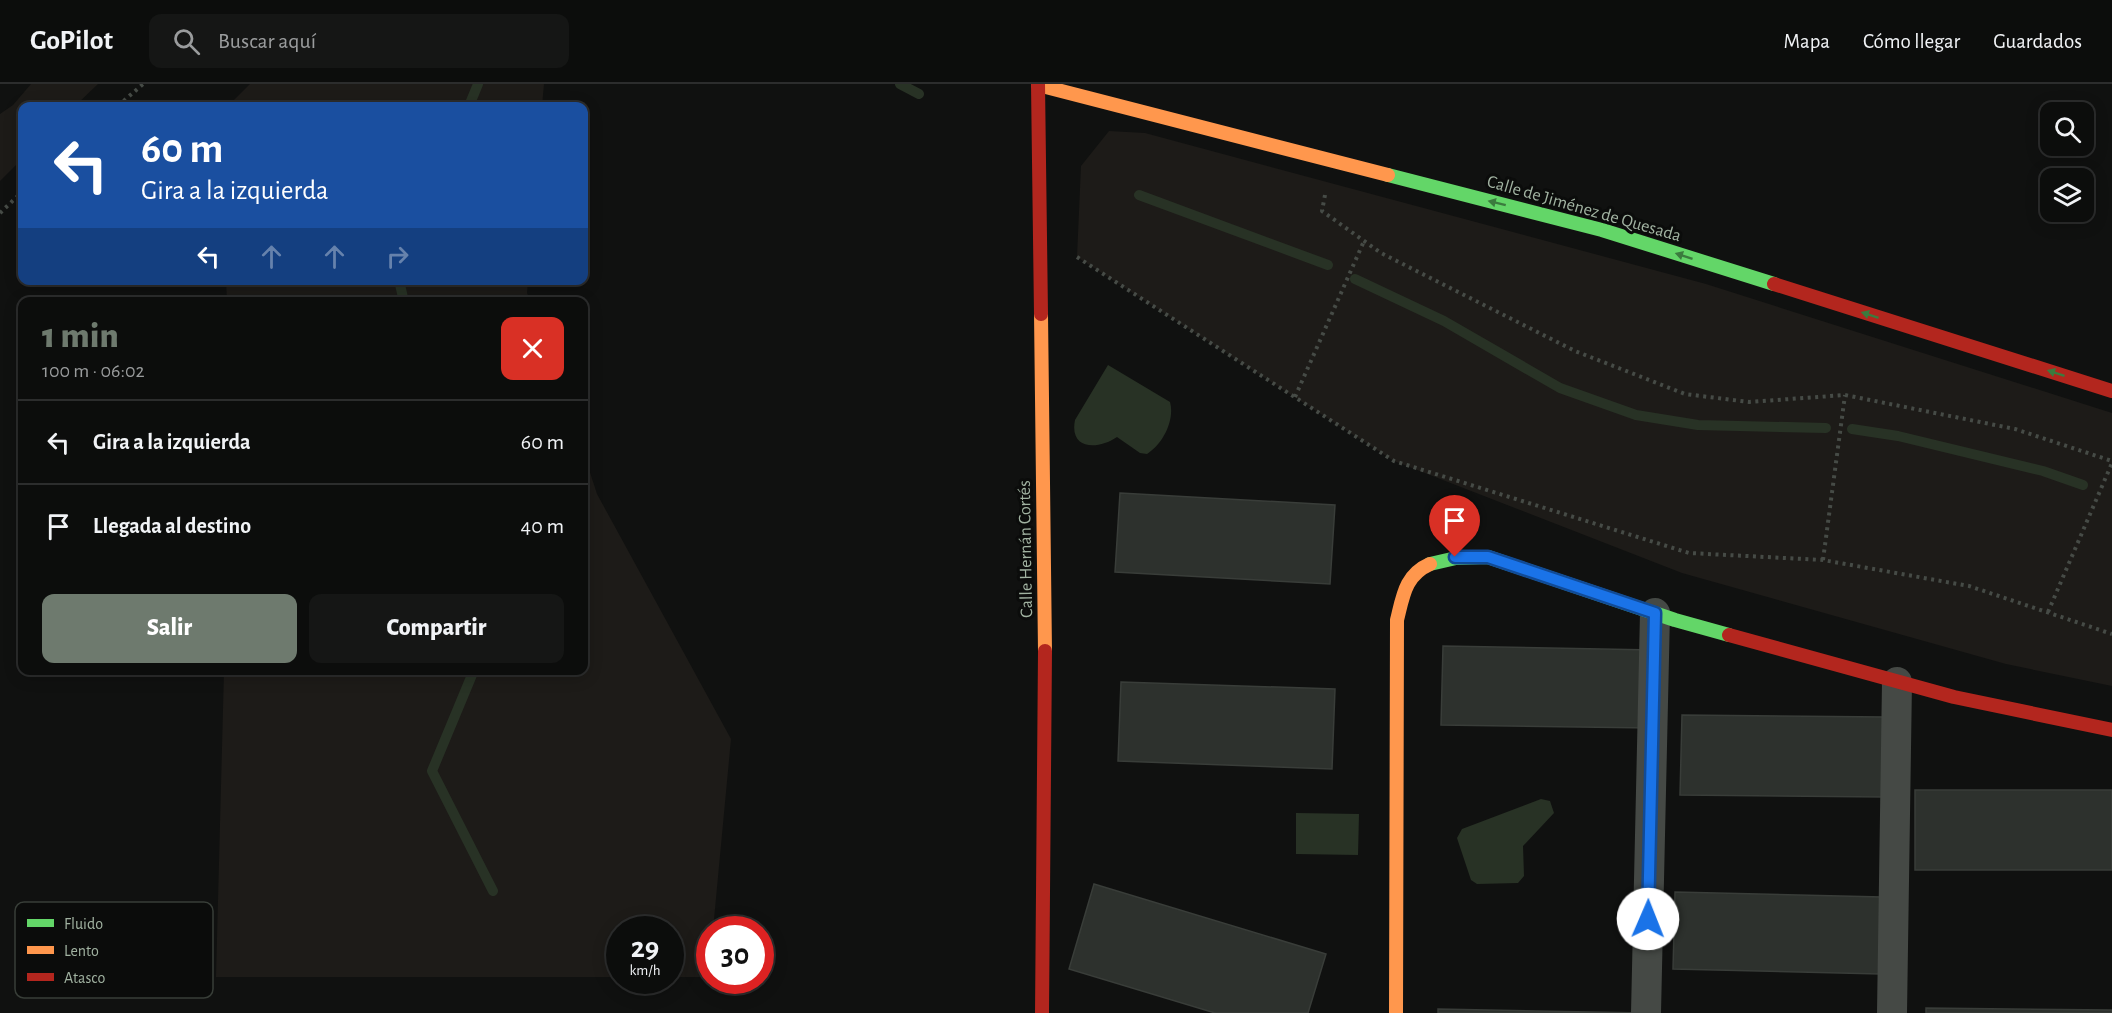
<!DOCTYPE html>
<html lang="es">
<head>
<meta charset="utf-8">
<style>
	body { margin:0; font-family:"Alegreya Sans",sans-serif; background:#151615; color:#f1f3f6; height:100vh; display:flex; flex-direction:column; font-size:22px; white-space:nowrap }
	* { box-sizing:border-box; margin:0 }
	p { font-size:20px; color:#9a9c9d }
	.icon { flex:none; width:33px; height:33px; fill:none; stroke:currentColor; stroke-width:2; stroke-linecap:round; stroke-linejoin:round }
	.map { position:relative; flex:1; overflow:hidden }
	.side { position:absolute; left:18px; top:213px; width:570px; height:378px; display:flex; flex-direction:column; background:#0c0d0c; border-radius:12px; box-shadow:0 3px 15px #0003,0 0 0 2px #2c2d2d }
	.side>* { flex:none }
	.hud { position:absolute; left:18px; top:18px; width:570px; height:183px; border-radius:12px; box-shadow:0 3px 15px #0003,0 0 0 2px #2c2d2d; background:#1a4fa0; color:#fff; overflow:hidden }
	.tools { position:absolute; left:2040px; top:18px; display:grid; gap:12px }
	.tools a { display:grid; place-items:center; width:54px; height:54px; border-radius:12px; background:#0c0d0c; box-shadow:0 3px 15px #0003,0 0 0 2px #2c2d2d; font-size:30px }
	.speed { position:absolute; left:606px; top:832px; display:flex; gap:12px; font-size:30px; font-weight:700; text-align:center }
	.speed>* { display:grid; place-content:center; width:78px; height:78px; border-radius:50%; background:#0c0d0c; box-shadow:0 3px 15px #0003,0 0 0 2px #2c2d2d; line-height:1 }
	.speed small { font-size:15px; font-weight:400 }
	.speed .limit { border:9px solid #d22; background:#fff; color:#111 }
	.pin { position:absolute; display:grid; place-items:center; width:51px; height:51px; color:#fff; margin:-62px -26px; border-radius:50% 50% 50% 0; rotate:-45deg; box-shadow:0 0 6px #0007 }
	.pin .icon { rotate:45deg }
	.me { position:absolute; width:66px; margin:-33px; rotate:1deg; stroke-linejoin:round; filter:drop-shadow(0 0 4px #0008) }
	.turn { display:flex; align-items:center; gap:21px; height:126px; padding:0 24px; font-size:27px }
	.turn .icon { width:78px; height:78px; stroke-width:2.5 }
	.turn b { display:block; font-size:42px; line-height:51px }
	.lanes { display:flex; align-items:center; height:57px; padding:0 24px; background:#0003; justify-content:center; gap:30px; direction:ltr }
	.lanes .off { opacity:.35 }
	.round { display:grid; place-items:center; flex:none; width:63px; height:63px; border-radius:12px; background:#151615 }
	.headline { display:flex; align-items:center; justify-content:space-between; height:102px; padding:0 24px }
	h1 { font-size:36px; font-weight:800; line-height:45px; color:#6e7a6e }
	.cta { display:flex; gap:12px; margin-top:auto; padding:12px 24px }
	.cta a { flex:1; height:69px; border-radius:12px; background:#6e7a6e; color:#fff; font-size:24px; font-weight:800; line-height:69px; text-align:center }
	.cta a+a { background:#151615; color:#f1f3f6 }
	ul { padding:0; list-style:none }
	li { display:flex; align-items:center; gap:18px; height:84px; padding:0 24px; border-top:2px solid #2c2d2d }
	li div { flex:1 }
	li b { display:block; font-size:22px }
	li em { font-style:normal }
	header { display:flex; align-items:center; gap:36px; box-sizing:border-box; height:84px; padding:0 30px; background:#0c0d0c; border-bottom:2px solid #2c2d2d }
	header strong { font-size:28px }
	nav { display:flex; gap:33px; margin-inline-start:auto; font-size:21px }
	.search { width:420px; height:54px; background:#151615; display:flex; align-items:center; gap:15px; box-sizing:border-box; padding:0 21px; border-radius:12px; color:#9a9c9d; font-size:22px }
	.map>svg:first-child { display:block }
	.green { fill:#1d1b18 }
	.water { fill:#283225 }
	.lines { fill:none; stroke-linecap:round; stroke-linejoin:round }
	.stream { stroke:#283225; stroke-width:10 }
	.building { fill:#2d312d; stroke:#393d39; stroke-width:1.5 }
	.path { stroke:#464b46; stroke-width:4; stroke-dasharray:3 4.5; stroke-linecap:butt }
	.street { stroke:#454945; stroke-width:30 }
	.fast { stroke:#63d668; stroke-width:14 }
	.slow { stroke:#ff974d; stroke-width:14 }
	.jam { stroke:#b3261e; stroke-width:14 }
	.oneway { fill:#3b7b3e }
	.route-casing { stroke:#114b97; stroke-width:15 }
	.route { stroke:#1a73e8; stroke-width:10 }
	.labels { text-anchor:middle; dominant-baseline:central; stroke-width:6; stroke-linejoin:round; paint-order:stroke }
	.street-label { font-size:18px; fill:#a1b2a1; stroke:#0b0c0b }
	.key { fill:#0b0c0b; stroke:#383e38; stroke-width:1.5 }
	.key-label { font-size:16px; fill:#a1b2a1 }
</style>
</head>
<body>
<header>
<strong>GoPilot</strong>
<div class="search"><svg class="icon" aria-label="search" viewBox="0 0 24 24"><circle cx="10" cy="10" r="6"/><path d="M15 15l6 6"/></svg>Buscar aquí</div>
<nav><a>Mapa</a><a>Cómo llegar</a><a>Guardados</a></nav>
</header>
<div class="map">
<svg width="2112" height="929" viewBox="0 0 2112 929">
	<rect width="100%" height="100%" fill="#101110"/>
	<path class="green" d="M 31,0 L 98,0 L 75,22 L 22,22 L 22,75 L 0,97 L 0,30 L 13,21 Z
		M 250,0 L 544,0 L 542,22 L 228,22 Z
		M 1109,47 L 1145,49 L 1706,200 L 2112,329 L 2112,602 L 2006,580 L 1682,489 L 1394,377 L 1077,173 L 1081,82 Z
		M 226,197 L 528,197 L 527,209 L 530,217 L 227,217 Z
		M 584,370 L 597,410 L 731,655 L 713,846 L 710,846 L 708,893 L 671,893 L 670,846 L 620,846 L 619,893 L 216,893 L 224,587 L 584,586 Z"/>
	<path class="water" d="M 1108,281 L 1170,318 C 1175,336 1163,360 1147,370 L 1140,369 L 1117,353 C 1098,366 1069,366 1075,336 Z
		M 1541,715 L 1550,717 L 1554,729 L 1523,762 L 1524,792 L 1518,799 L 1477,800 L 1471,796 L 1457,754 L 1462,745 Z
		M 1296,729 L 1359,730 L 1358,771 L 1296,770 Z"/>
	<g class="lines">
		<path class="stream" d="M 900,0 L 919,10
			M 469,22 L 478,0
			M 1139,111 L 1328,181
			M 1355,195 L 1444,237 L 1560,304 L 1636,331 L 1698,341 L 1826,344
			M 399,196 L 404,218
			M 1852,345 L 1898,352 L 2043,387 L 2083,401
			M 474,586 L 432,687 L 493,807"/>
	</g>
	<path class="building" d="M 1120,409 L 1335,421 L 1330,500 L 1115,488 Z
		M 1443,562 L 1653,566 L 1651,644 L 1441,641 Z
		M 1121,598 L 1335,605 L 1332,685 L 1118,677 Z
		M 1682,631 L 1886,633 L 1884,713 L 1680,711 Z
		M 1915,706 L 2112,706 L 2112,786 L 1915,786 Z
		M 1094,800 L 1326,870 L 1308,929 L 1215,929 L 1069,885 Z
		M 1675,808 L 1882,813 L 1880,890 L 1673,885 Z
		M 1926,924 L 2112,926 L 2112,929 L 1926,929 Z
		M 1438,925 L 1644,929 L 1438,929 Z"/>
	<g class="lines">
		<path class="path" d="M 118,22 L 143,0
			M 1325,111 L 1322,127 L 1381,169 L 1575,267 L 1685,310 L 1749,318 L 1845,311 L 2015,345 L 2112,377
			M 0,129 L 22,108
			M 1077,173 L 1394,377 L 1689,469 L 1823,476 L 1969,502 L 2112,550
			M 1295,313 L 1364,157
			M 1823,476 L 1845,311
			M 2048,528 L 2112,379"/>
		<path class="street" d="M 1646,929 L 1655,529
			M 1892,929 L 1897,598"/>
		<path class="fast" d="M 1388,91 L 1602,146 L 1774,200
			M 1430,480 L 1456,474 L 1488,473 L 1675,536 L 1729,551"/>
		<path class="slow" d="M 1038,1 L 1388,91
			M 1041,230 L 1045,567
			M 1396,929 L 1397,536 C 1403,512 1405,491 1430,480"/>
		<path class="jam" d="M 1038,0 L 1041,230
			M 1774,200 L 2112,307
			M 1729,551 L 1954,613 L 2112,646
			M 1042,929 L 1045,567"/>
	</g>
	<defs><path id="oneway-solid" d="M-6-.8H1V-3.2L6.5 0L1 3.2V.8H-6Z" transform="scale(1.5)"/></defs>
	<g class="oneway">
		<use href="#oneway-solid" transform="translate(1497 119) rotate(-166)"/>
		<use href="#oneway-solid" transform="translate(1684 172) rotate(-162)"/>
		<use href="#oneway-solid" transform="translate(1870 231) rotate(-162)"/>
		<use href="#oneway-solid" transform="translate(2056 289) rotate(-162)"/>
	</g>
	<g class="lines">
		<defs>
			<path id="route" d="M 1455,473 L 1488,473 L 1655,529 L 1648,835"/>
		</defs>
		<use href="#route" class="route-casing"/>
		<use href="#route" class="route"/>
	</g>
	<g class="labels">
		<g class="street-label">
			<text transform="translate(1584 125) rotate(16)">Calle de Jiménez de Quesada</text>
			<text transform="translate(1026 465) rotate(-91)">Calle Hernán Cortés</text>
		</g>
	</g>
	<rect x="15" y="818" width="198" height="96" rx="9" class="key"/>
	<rect x="27" y="835" width="27" height="8" fill="#63d668"/>
	<rect x="27" y="862" width="27" height="8" fill="#ff974d"/>
	<rect x="27" y="889" width="27" height="8" fill="#b3261e"/>
	<g class="key-label">
		<text x="64" y="845">Fluido</text>
		<text x="64" y="872">Lento</text>
		<text x="64" y="899">Atasco</text>
	</g>
</svg>
<div class="tools">
<a><svg class="icon" aria-label="search" viewBox="0 0 24 24"><circle cx="10" cy="10" r="6"/><path d="M15 15l6 6"/></svg></a>
<a><svg class="icon" aria-label="layers" viewBox="0 0 24 24"><path d="M12 4l9 5-9 5-9-5zM3 14l9 5 9-5"/></svg></a>
</div>
<div class="speed"><div>29<small>km/h</small></div><div class="limit">30</div></div>
<div class="pin" style="left:1455px;top:473px;background:#d93025"><svg class="icon" aria-label="arrive" viewBox="0 0 24 24"><path d="M6 21V4h12l-3 4 3 4H6"/></svg></div>
<svg class="me" style="left:1648px;top:835px" viewBox="-20 -20 40 40"><circle r="19" fill="#fff"/><path d="M0-13L10 11 0 6-10 11z" fill="#1a73e8"/></svg>
<div class="hud">
<div class="turn"><svg class="icon" aria-label="left" viewBox="0 0 24 24"><path d="M17 20v-9H6M10 6l-5 5 5 5"/></svg><div><b>60 m</b>Gira a la izquierda</div></div>
<div class="lanes"><svg class="icon" aria-label="left" viewBox="0 0 24 24"><path d="M17 20v-9H6M10 6l-5 5 5 5"/></svg><svg class="icon off" aria-label="ahead" viewBox="0 0 24 24"><path d="M12 20V5M6 11l6-6 6 6"/></svg><svg class="icon off" aria-label="ahead" viewBox="0 0 24 24"><path d="M12 20V5M6 11l6-6 6 6"/></svg><svg class="icon off" aria-label="right" viewBox="0 0 24 24"><path d="M7 20v-9h11M14 6l5 5-5 5"/></svg></div>
</div>
<section class="side">
<div class="headline"><div><h1>1 min</h1><p>100 m · 06:02</p></div><a class="round" style="background:#d93025;color:#fff"><svg class="icon" aria-label="close" viewBox="0 0 24 24"><path d="M6 6l12 12M18 6L6 18"/></svg></a></div>
<ul>
<li><svg class="icon" aria-label="left" viewBox="0 0 24 24"><path d="M17 20v-9H6M10 6l-5 5 5 5"/></svg><div><b>Gira a la izquierda</b></div><em>60 m</em></li>
<li><svg class="icon" aria-label="arrive" viewBox="0 0 24 24"><path d="M6 21V4h12l-3 4 3 4H6"/></svg><div><b>Llegada al destino</b></div><em>40 m</em></li>
</ul>
<div class="cta"><a>Salir</a><a>Compartir</a></div>
</section>
</div>
</body>
</html>
